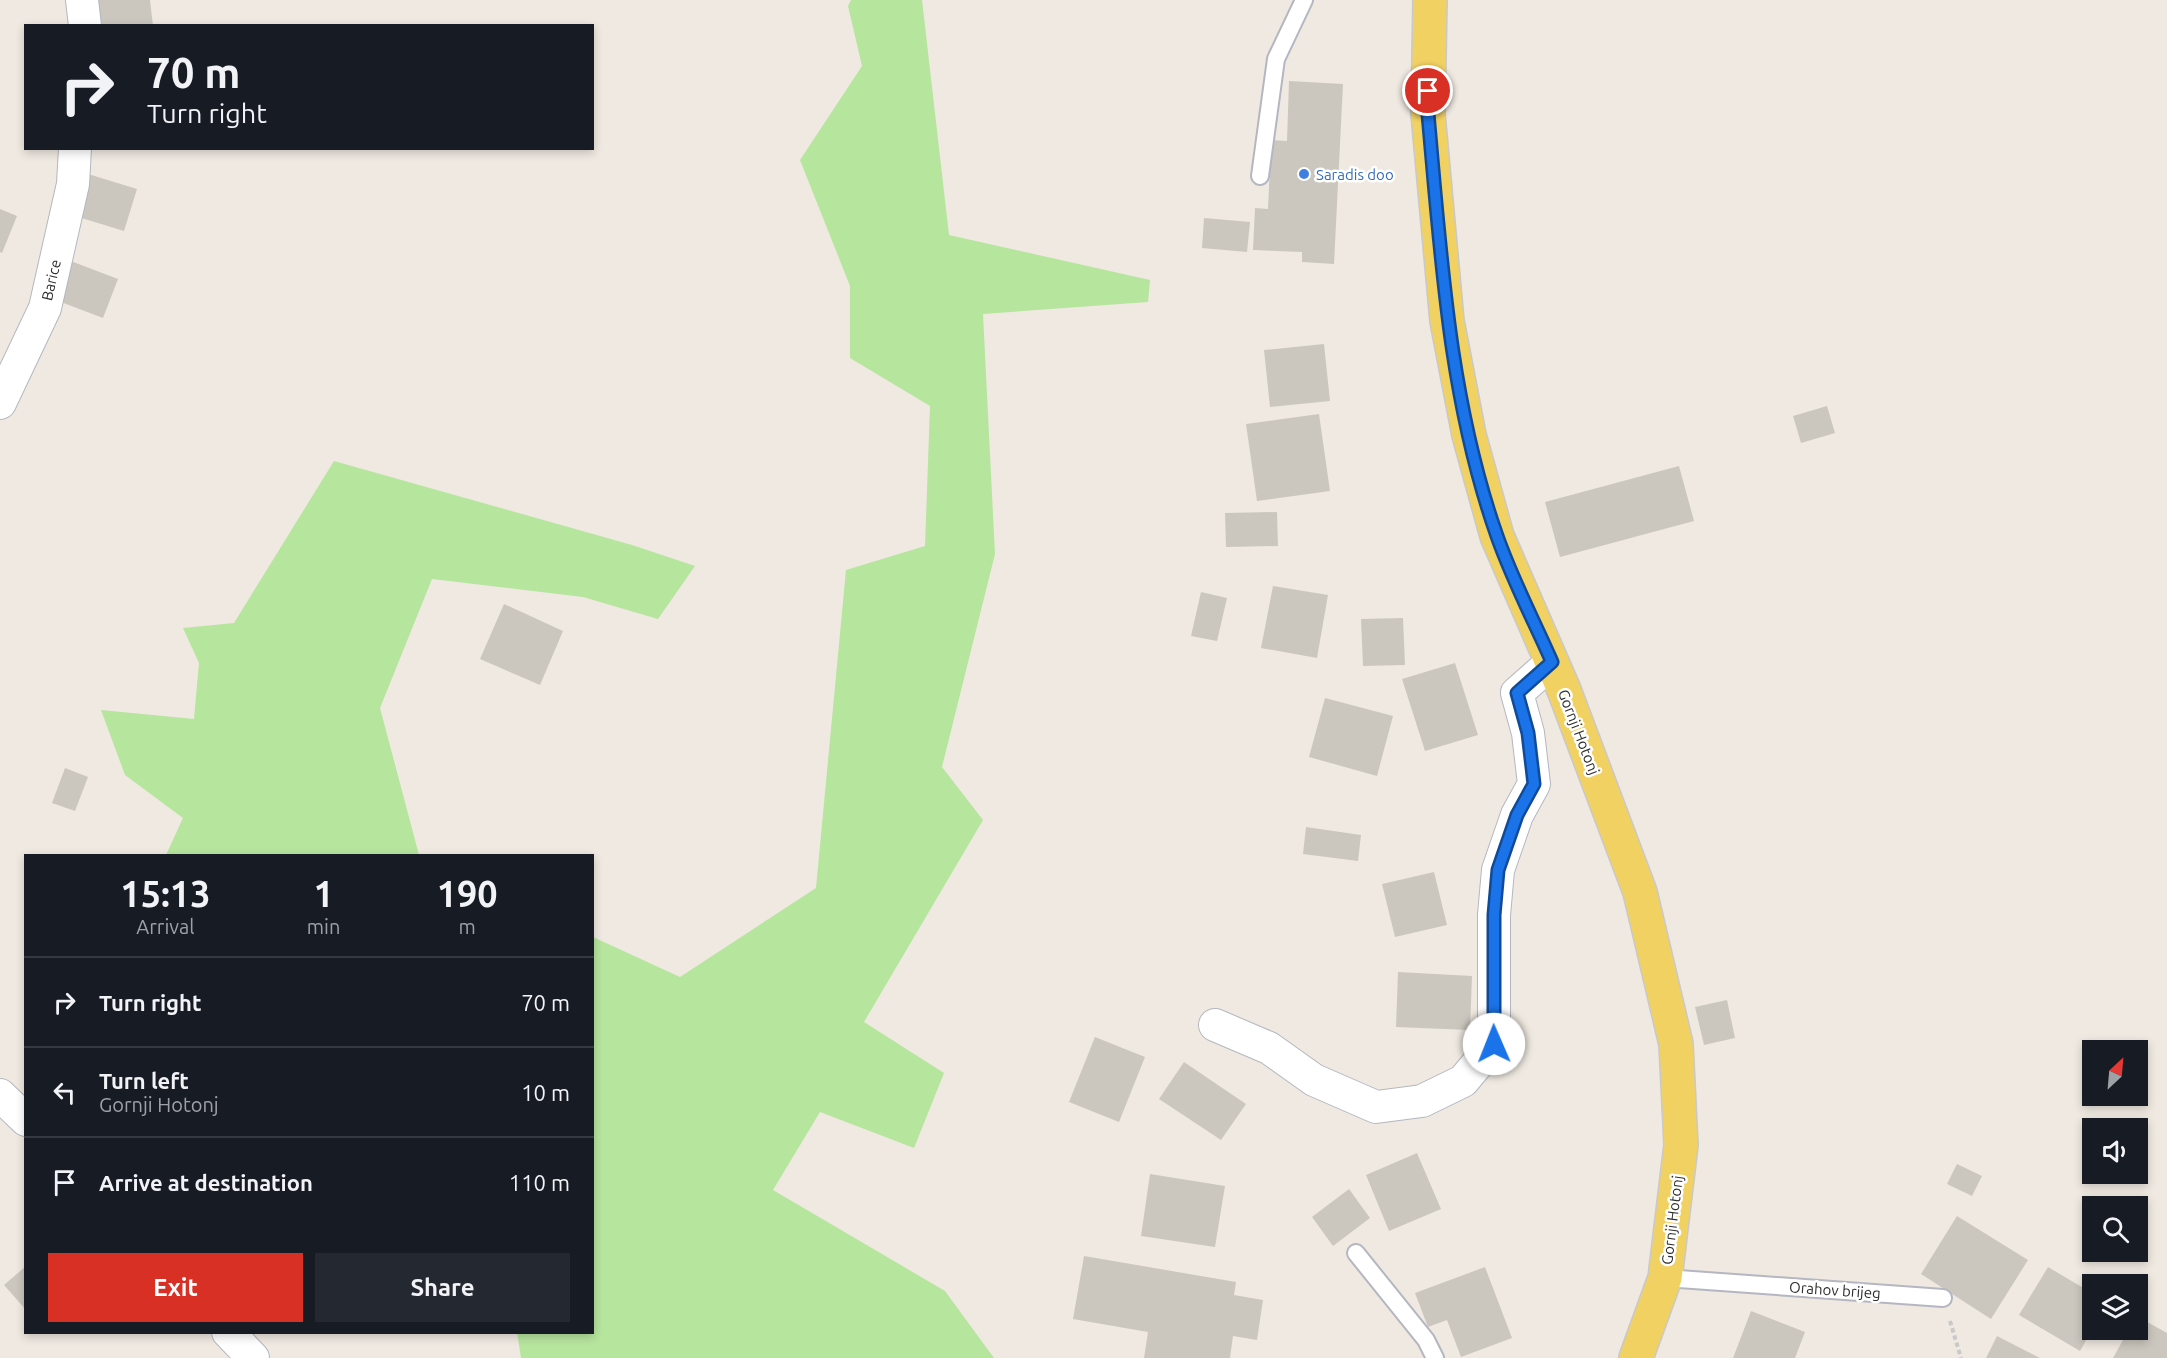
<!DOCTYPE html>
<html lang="en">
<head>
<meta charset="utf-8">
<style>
	body { margin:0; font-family:Ubuntu,sans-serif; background:#242831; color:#f1f3f6; height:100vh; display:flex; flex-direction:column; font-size:22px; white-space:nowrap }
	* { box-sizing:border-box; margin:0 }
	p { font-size:20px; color:#9ea1a6 }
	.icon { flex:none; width:33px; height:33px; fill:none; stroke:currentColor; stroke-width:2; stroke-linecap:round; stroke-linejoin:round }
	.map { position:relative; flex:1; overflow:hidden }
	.sheet { position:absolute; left:24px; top:854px; width:570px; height:480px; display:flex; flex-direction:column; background:#171b24; border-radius:0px; box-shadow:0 3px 9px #0003 }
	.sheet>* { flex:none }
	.banner { position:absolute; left:24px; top:24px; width:570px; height:126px; border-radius:0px; box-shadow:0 3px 9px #0003; background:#171b24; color:#f1f3f6; overflow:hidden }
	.needle { width:39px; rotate:26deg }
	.fabs { position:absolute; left:2082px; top:1040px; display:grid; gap:12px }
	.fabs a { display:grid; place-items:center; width:66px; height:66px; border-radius:0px; background:#171b24; box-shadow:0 3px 9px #0003; font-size:30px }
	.pin { position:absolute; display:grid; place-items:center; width:51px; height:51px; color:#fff; margin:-26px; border:3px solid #fff; border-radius:50%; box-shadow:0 2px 6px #0007 }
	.me { position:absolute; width:66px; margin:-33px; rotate:359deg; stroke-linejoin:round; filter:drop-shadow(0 0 4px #0008) }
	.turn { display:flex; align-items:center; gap:21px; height:126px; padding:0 24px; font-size:27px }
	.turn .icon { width:78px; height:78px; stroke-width:2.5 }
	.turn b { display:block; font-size:42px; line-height:51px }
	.eta { display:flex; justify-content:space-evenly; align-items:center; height:102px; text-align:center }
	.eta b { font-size:36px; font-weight:600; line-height:42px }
	.action { display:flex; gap:12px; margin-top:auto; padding:12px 24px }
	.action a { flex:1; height:69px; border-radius:0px; background:#d93025; color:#fff; font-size:24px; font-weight:600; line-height:69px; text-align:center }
	.action a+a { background:#242831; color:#f1f3f6 }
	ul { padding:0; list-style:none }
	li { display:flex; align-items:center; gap:18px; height:90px; padding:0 24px; border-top:2px solid #363941 }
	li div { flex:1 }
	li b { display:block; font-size:22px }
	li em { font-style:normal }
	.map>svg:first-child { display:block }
	.green { fill:#b6e59e }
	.building { fill:#cbc7bf }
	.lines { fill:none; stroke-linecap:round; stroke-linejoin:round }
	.service-casing { stroke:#b4b7c1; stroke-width:20 }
	.minor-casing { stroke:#b4b7c1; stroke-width:34 }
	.primary-casing { stroke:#c9c9c9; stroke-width:36 }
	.path { stroke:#c9c9c9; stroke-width:4; stroke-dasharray:4.5 3; stroke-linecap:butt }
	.service { stroke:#fff; stroke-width:16 }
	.minor { stroke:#fff; stroke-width:32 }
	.primary { stroke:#f2d163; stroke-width:33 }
	.route-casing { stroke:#114b97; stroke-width:15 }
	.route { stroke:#1a73e8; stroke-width:10 }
	.shop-dot { fill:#3f7fe0; stroke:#fff; stroke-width:2 }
	.labels { text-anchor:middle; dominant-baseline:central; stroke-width:5; stroke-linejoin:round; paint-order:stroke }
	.shop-label { font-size:15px; fill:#366cbe; stroke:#fff; text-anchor:start }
	.street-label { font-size:15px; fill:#2e2e2e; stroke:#fff }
</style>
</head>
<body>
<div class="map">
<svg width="2167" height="1358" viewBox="0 0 2167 1358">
	<rect width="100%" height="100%" fill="#efe9e1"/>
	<path class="green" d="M 851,0 L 922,0 L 949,235 L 1150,280 L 1148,302 L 983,314 L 995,554 L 942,767 L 983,820 L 864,1022 L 944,1073 L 914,1148 L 820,1112 L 773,1190 L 945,1291 L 994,1358 L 521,1358 L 517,1332 L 592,1332 L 593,937 L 680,977 L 816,888 L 846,570 L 925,546 L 930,406 L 850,358 L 850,286 L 800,160 L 862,66 L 848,6 Z
		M 334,461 L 632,545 L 695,566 L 658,619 L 583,597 L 432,579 L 380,708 L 419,855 L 166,855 L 183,818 L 125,775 L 101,710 L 194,719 L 199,663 L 183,628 L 234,623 Z"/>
	<path class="building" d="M 98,0 L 150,0 L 153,26 L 102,26 Z
		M 1289,81 L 1343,84 L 1334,264 L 1302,262 L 1302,252 L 1253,250 L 1255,208 L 1268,209 L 1271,140 L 1287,141 Z
		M 88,174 L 137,189 L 124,231 L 75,216 Z
		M 0,209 L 17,216 L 2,253 L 0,252 Z
		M 1204,218 L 1250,222 L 1247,252 L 1202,248 Z
		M 68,260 L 118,279 L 103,318 L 53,299 Z
		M 1324,344 L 1330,401 L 1270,407 L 1264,350 Z
		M 1827,406 L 1835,433 L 1801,443 L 1793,416 Z
		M 1319,414 L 1330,491 L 1257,501 L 1246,424 Z
		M 1679,466 L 1694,521 L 1560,557 L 1545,502 Z
		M 1277,512 L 1278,546 L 1226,547 L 1225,513 Z
		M 1273,586 L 1328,595 L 1317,658 L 1261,648 Z
		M 1201,592 L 1227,598 L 1217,641 L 1191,636 Z
		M 504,604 L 563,631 L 540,685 L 480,659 Z
		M 1403,618 L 1405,665 L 1363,666 L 1361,619 Z
		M 1455,663 L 1478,735 L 1425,751 L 1402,679 Z
		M 1325,698 L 1393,716 L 1377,776 L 1309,757 Z
		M 65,768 L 88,777 L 75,811 L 52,803 Z
		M 1306,827 L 1361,835 L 1358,861 L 1303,854 Z
		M 1434,872 L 1447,925 L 1395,937 L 1382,884 Z
		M 1398,972 L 1472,976 L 1470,1030 L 1396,1027 Z
		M 1727,1000 L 1735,1038 L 1704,1045 L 1695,1007 Z
		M 1095,1037 L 1145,1057 L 1119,1122 L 1069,1102 Z
		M 1184,1062 L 1246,1104 L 1221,1140 L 1159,1099 Z
		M 1417,1153 L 1441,1209 L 1389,1231 L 1366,1175 Z
		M 1957,1164 L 1982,1176 L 1972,1196 L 1947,1184 Z
		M 1150,1174 L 1225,1186 L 1215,1247 L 1141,1236 Z
		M 1349,1189 L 1370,1218 L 1333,1246 L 1312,1217 Z
		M 1957,1216 L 2028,1260 L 1991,1319 L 1921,1274 Z
		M 1084,1256 L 1236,1282 L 1234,1295 L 1263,1300 L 1257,1340 L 1233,1336 L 1230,1358 L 1144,1358 L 1148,1332 L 1073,1319 Z
		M 26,1266 L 26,1310 L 4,1285 Z
		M 1485,1267 L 1512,1338 L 1461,1357 L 1447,1320 L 1428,1327 L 1415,1293 Z
		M 2048,1267 L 2092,1293 L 2092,1330 L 2080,1351 L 2019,1315 Z
		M 1751,1311 L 1805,1332 L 1795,1358 L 1733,1358 Z
		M 2138,1317 L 2167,1333 L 2167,1358 L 2113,1358 L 2129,1329 L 2138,1329 Z
		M 1997,1336 L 2040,1358 L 1986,1358 Z"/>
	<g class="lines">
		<defs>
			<path id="service" d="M 1260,176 L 1276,59 L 1304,0
				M 1356,1253 L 1426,1340 L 1435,1358
				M 1665,1278 L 1943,1298"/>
			<path id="minor" d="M 82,0 L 85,26
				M 0,403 L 45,308 L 73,184 L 75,148
				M 1215,1025 L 1269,1048 L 1314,1080 L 1376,1107 L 1422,1101 L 1463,1081 L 1494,1044 L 1494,915 L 1498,870 L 1517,815 L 1534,784 L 1528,733 L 1517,693 L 1552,662
				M 0,1095 L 26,1120
				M 228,1332 L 253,1358"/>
			<path id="primary" d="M 1430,0 L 1428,114 L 1447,321 L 1469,435 L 1497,536 L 1564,690 L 1640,892 L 1676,1044 L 1681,1145 L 1665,1278 L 1636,1358"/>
		</defs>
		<use href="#service" class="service-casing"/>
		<use href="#minor" class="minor-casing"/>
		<use href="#primary" class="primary-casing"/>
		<path class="path" d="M 1950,1321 L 1961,1358"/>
		<use href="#service" class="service"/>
		<use href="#minor" class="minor"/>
		<use href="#primary" class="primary"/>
	</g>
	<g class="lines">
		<defs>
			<path id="route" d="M 1428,91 L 1428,114 C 1441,256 1449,400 1497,536 C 1512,579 1534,621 1552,662 L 1517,693 L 1528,733 L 1534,784 L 1517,815 L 1498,870 L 1494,915 L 1494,1044"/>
		</defs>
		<use href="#route" class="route-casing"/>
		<use href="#route" class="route"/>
	</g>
	<circle class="shop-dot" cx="1304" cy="174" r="6"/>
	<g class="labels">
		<g class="shop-label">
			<text x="1316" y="174">Saradis doo</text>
		</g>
		<g class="street-label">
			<text transform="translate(51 280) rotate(-77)">Barice</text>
			<text transform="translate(1579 732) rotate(69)">Gornji Hotonj</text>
			<text transform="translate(1672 1220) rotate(-83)">Gornji Hotonj</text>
			<text transform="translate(1835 1290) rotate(4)">Orahov brijeg</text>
		</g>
	</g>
</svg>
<div class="fabs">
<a><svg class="needle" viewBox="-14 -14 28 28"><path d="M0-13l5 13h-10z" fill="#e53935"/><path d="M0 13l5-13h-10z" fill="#9ea1a6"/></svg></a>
<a><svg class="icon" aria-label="sound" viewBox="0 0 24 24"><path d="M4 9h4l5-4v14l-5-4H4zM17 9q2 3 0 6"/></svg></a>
<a><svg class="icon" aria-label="search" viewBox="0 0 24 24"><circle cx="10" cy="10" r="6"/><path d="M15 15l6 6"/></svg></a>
<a><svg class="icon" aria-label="layers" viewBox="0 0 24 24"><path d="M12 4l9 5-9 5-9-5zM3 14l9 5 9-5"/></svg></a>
</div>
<div class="pin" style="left:1428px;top:91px;background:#d93025"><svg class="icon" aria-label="arrive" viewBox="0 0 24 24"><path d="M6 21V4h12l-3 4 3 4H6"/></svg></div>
<svg class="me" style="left:1494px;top:1044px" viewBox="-20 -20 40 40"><circle r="19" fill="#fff"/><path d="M0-13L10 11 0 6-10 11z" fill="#1a73e8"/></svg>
<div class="banner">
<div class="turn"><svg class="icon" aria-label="right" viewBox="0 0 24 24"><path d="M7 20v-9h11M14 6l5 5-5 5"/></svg><div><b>70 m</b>Turn right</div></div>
</div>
<section class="sheet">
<div class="eta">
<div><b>15:13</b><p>Arrival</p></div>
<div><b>1</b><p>min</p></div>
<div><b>190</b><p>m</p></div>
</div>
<ul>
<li><svg class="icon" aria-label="right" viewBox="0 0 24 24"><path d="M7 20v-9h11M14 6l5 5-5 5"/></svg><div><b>Turn right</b></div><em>70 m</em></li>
<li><svg class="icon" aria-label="left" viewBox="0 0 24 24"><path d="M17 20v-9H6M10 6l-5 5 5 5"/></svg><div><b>Turn left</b><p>Gornji Hotonj</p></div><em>10 m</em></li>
<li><svg class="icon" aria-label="arrive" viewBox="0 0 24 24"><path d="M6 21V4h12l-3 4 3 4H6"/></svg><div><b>Arrive at destination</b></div><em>110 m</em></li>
</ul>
<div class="action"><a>Exit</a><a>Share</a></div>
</section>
</div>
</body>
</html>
